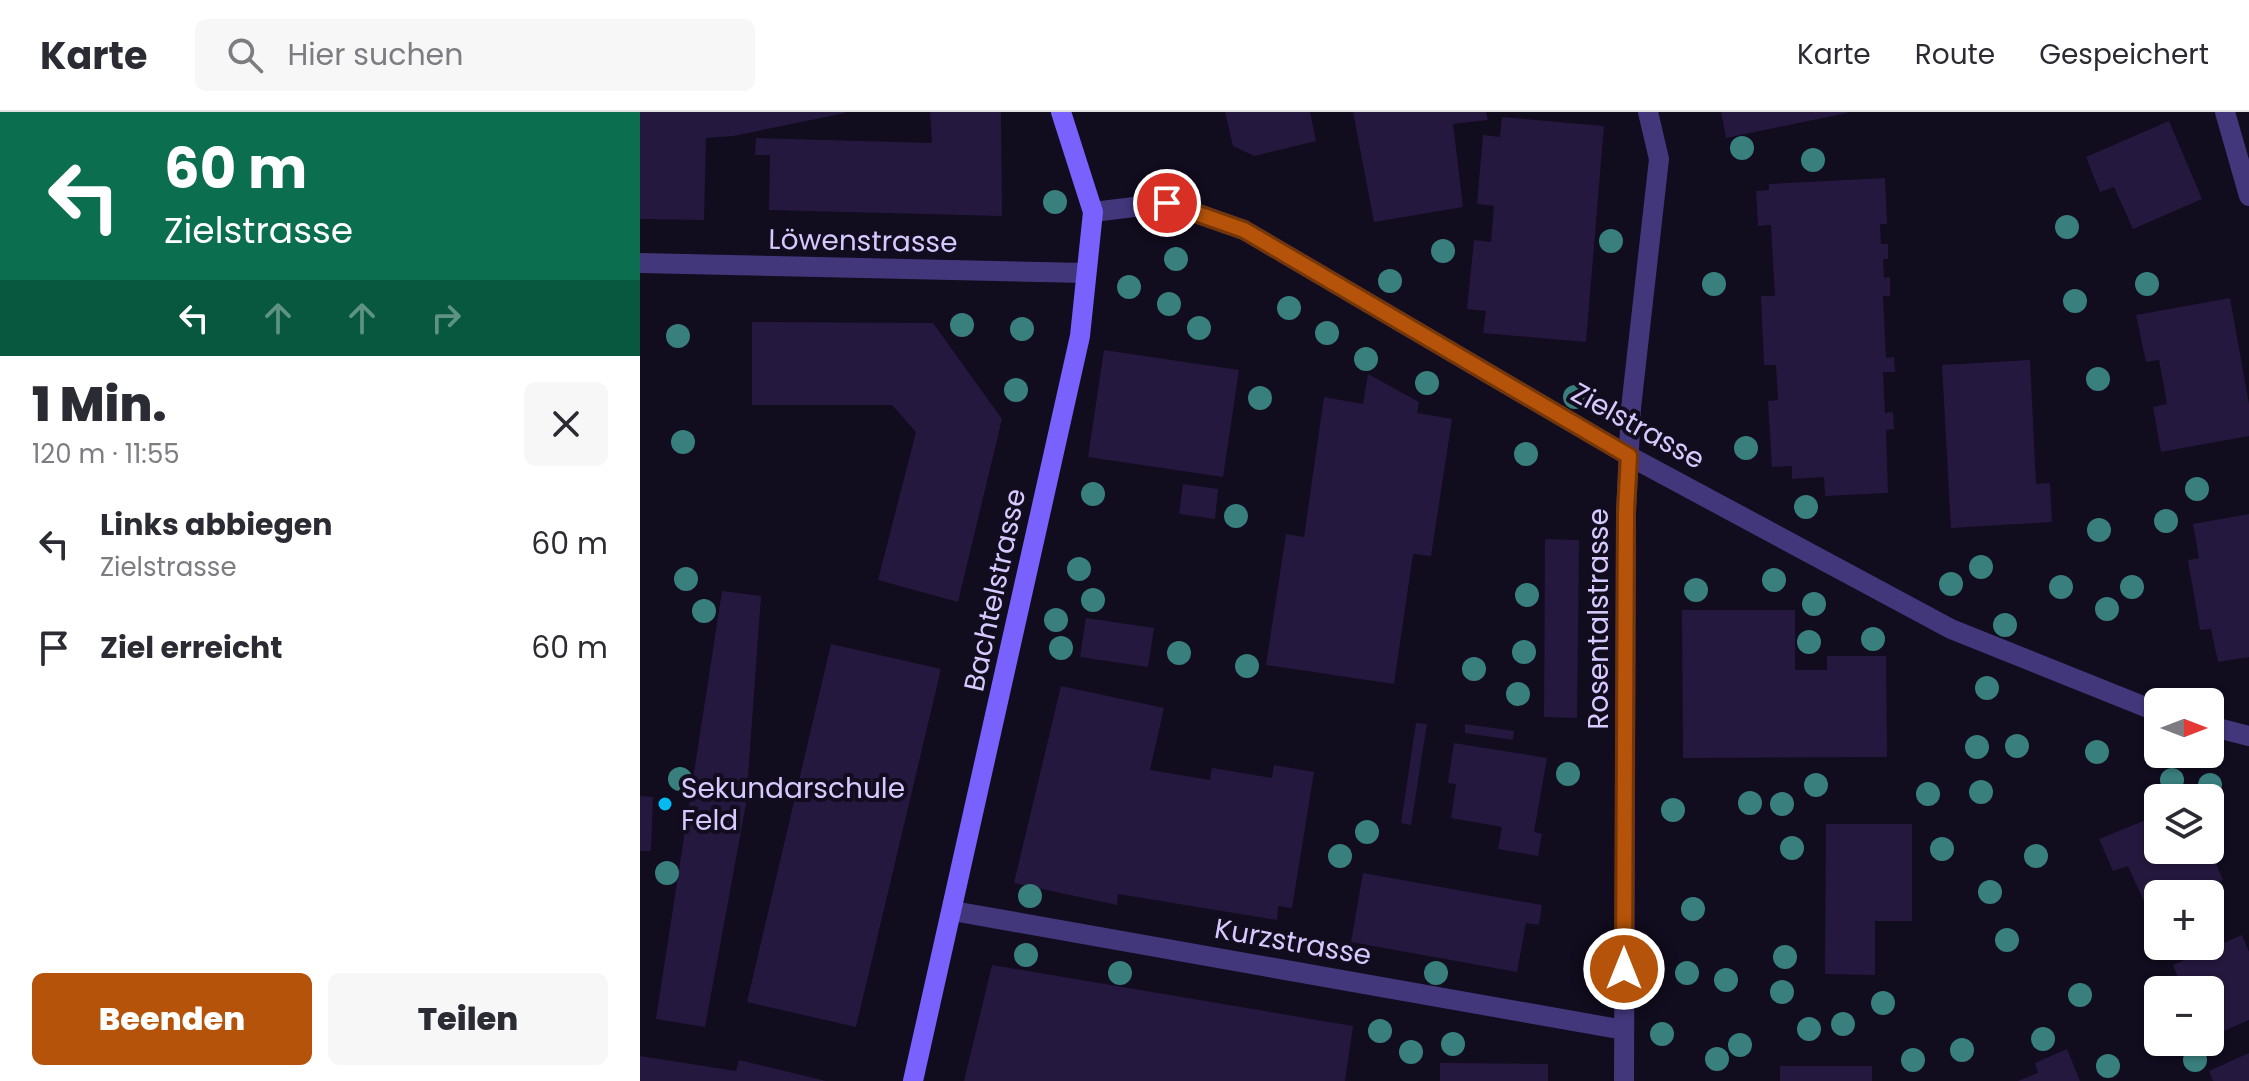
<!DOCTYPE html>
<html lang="de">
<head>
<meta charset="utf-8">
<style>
	body { margin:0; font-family:Poppins,sans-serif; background:#f7f7f7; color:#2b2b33; height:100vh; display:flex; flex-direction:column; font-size:30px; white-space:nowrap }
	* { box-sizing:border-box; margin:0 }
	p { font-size:26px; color:#7c7c81 }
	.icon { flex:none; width:44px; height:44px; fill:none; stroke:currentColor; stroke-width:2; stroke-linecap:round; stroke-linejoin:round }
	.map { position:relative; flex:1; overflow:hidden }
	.sheet { display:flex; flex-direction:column; background:#fff; width:640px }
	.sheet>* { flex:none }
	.banner { background:#0b6e4f; color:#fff; overflow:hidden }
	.needle { width:52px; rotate:90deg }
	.tools { position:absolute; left:1504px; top:576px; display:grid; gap:16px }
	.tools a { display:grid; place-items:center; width:80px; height:80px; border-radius:12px; background:#fff; box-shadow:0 2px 6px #0004; font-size:40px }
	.pin { position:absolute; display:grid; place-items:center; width:68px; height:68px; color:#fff; margin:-34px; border:4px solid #fff; border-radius:50%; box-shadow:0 2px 8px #0007 }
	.me { position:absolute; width:88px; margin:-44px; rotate:0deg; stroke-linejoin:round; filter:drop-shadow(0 0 6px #0008) }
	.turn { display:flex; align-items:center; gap:28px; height:168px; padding:0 32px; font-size:36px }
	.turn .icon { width:104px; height:104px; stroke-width:2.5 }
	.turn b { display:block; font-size:56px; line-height:68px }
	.lanes { display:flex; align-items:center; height:76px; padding:0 32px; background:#0003; justify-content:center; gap:40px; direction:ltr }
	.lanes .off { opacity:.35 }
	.round { display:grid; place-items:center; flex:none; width:84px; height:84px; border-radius:12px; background:#f7f7f7 }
	.summary { display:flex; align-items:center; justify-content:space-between; height:136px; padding:0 32px }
	h1 { font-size:48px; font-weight:800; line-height:60px }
	.primary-button { display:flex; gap:16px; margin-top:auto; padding:16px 32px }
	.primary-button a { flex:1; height:92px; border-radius:12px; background:#b45309; color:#fff; font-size:32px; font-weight:800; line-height:92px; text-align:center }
	.primary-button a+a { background:#f7f7f7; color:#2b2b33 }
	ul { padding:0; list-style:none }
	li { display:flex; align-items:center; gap:24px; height:104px; padding:0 32px }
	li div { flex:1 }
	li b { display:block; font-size:30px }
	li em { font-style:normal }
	header { display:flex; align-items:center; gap:48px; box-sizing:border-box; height:112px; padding:0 40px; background:#fff; border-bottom:2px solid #e1e1e2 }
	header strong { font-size:38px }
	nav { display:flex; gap:44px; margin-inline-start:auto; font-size:28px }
	.search { width:560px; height:72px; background:#f7f7f7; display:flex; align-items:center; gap:20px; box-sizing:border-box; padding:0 28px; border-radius:12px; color:#7c7c81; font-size:30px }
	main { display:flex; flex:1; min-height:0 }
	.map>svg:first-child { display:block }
	.building { fill:#25183e }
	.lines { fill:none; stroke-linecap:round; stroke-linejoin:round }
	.street { stroke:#43377c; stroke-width:20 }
	.secondary { stroke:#7961fd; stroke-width:20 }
	.tree { fill:#387f7e }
	.route-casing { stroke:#753606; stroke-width:20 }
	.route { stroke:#b45309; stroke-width:14 }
	.poi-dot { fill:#03bbf1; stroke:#110c1e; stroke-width:3 }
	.labels { text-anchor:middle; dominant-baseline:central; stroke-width:8; stroke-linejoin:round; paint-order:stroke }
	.street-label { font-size:28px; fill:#d6c9fe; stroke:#110c1e }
	.poi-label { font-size:28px; fill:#d6c9fe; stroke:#110c1e; text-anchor:start }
</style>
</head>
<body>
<header>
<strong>Karte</strong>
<div class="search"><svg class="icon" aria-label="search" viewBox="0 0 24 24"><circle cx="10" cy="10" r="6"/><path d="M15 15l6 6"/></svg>Hier suchen</div>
<nav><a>Karte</a><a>Route</a><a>Gespeichert</a></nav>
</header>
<main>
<section class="sheet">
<div class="banner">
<div class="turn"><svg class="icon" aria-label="left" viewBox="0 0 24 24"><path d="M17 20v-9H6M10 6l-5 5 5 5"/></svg><div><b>60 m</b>Zielstrasse</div></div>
<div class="lanes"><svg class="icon" aria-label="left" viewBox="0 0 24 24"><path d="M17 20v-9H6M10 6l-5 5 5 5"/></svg><svg class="icon off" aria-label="ahead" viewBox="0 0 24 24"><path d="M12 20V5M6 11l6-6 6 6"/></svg><svg class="icon off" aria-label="ahead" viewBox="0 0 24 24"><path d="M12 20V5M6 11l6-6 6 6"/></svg><svg class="icon off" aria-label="right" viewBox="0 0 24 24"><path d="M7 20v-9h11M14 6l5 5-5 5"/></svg></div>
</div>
<div class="summary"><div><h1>1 Min.</h1><p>120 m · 11:55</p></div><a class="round"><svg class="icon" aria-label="close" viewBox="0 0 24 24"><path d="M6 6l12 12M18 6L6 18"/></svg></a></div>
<ul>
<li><svg class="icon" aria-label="left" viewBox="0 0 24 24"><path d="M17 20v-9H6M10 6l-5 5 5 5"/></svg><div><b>Links abbiegen</b><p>Zielstrasse</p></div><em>60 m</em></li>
<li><svg class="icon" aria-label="arrive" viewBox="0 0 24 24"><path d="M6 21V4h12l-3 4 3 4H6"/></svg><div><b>Ziel erreicht</b></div><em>60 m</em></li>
</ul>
<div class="primary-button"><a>Beenden</a><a>Teilen</a></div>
</section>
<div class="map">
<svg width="1609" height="969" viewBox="0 0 1609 969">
	<rect width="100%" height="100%" fill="#110c1e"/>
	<path class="building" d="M 0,0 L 205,0 L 205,1 L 93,24 L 66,26 L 64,108 L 0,107 Z
		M 290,0 L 361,0 L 362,104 L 129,98 L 130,43 L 115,43 L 116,26 L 292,31 Z
		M 585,0 L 670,0 L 676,29 L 614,44 L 593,34 Z
		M 713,0 L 846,0 L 848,8 L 813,12 L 823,95 L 734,110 Z
		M 1081,0 L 1206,0 L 1207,1 L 1086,26 Z
		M 862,5 L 964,14 L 946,230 L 843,221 L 846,199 L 827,197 L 834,128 L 851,130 L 854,94 L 837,92 L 843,23 L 860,25 Z
		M 1529,9 L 1562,87 L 1493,117 L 1474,75 L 1460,80 L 1446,45 Z
		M 1245,66 L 1247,112 L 1240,112 L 1241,132 L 1248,132 L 1248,147 L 1243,147 L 1244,166 L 1250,165 L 1250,184 L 1243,184 L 1246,246 L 1254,245 L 1255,260 L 1243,260 L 1245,301 L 1253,300 L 1254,317 L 1246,318 L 1248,381 L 1185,384 L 1184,365 L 1152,367 L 1152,354 L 1132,355 L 1128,289 L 1138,288 L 1136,253 L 1124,253 L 1121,184 L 1135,184 L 1131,113 L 1118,114 L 1116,79 L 1129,78 L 1129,72 Z
		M 1590,186 L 1609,292 L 1609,324 L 1521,340 L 1513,295 L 1527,292 L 1523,269 L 1519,248 L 1506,250 L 1496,203 Z
		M 112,210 L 293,211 L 362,307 L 318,490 L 238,468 L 276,320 L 252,293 L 112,293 Z
		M 464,238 L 599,258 L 583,365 L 448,345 Z
		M 1390,248 L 1396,372 L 1410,371 L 1412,410 L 1311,416 L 1302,253 Z
		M 728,262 L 779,290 L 777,301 L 812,307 L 791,444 L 773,442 L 754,572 L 626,553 L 646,422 L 664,425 L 684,285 L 723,292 Z
		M 543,372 L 578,377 L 575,407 L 539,402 Z
		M 1609,402 L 1609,545 L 1578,550 L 1571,517 L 1560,518 L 1548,448 L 1559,446 L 1553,412 Z
		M 905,427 L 939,428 L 937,606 L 904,605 Z
		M 82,479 L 121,484 L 106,692 L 65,915 L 16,907 Z
		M 1042,498 L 1155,498 L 1155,558 L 1187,558 L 1187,544 L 1246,544 L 1247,645 L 1043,646 Z
		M 446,506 L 514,516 L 508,555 L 440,545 Z
		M 191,532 L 301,557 L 216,915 L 107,890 Z
		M 421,574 L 524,596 L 510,658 L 570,668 L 572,656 L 632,666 L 634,653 L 674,660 L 652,796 L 638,794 L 637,808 L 478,782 L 477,793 L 374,771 Z
		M 776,611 L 787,612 L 771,713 L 761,711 Z
		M 825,612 L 874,619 L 873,628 L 825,621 Z
		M 814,631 L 907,646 L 894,720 L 902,722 L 898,744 L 858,737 L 862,715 L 811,706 L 816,672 L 808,671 Z
		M 0,684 L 13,685 L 11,739 L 0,739 Z
		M 1518,703 L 1518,738 L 1570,738 L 1583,768 L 1552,782 L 1518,782 L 1518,797 L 1509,801 L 1488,754 L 1473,759 L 1459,727 Z
		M 1186,712 L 1272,712 L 1272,809 L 1235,809 L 1235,863 L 1185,862 Z
		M 723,761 L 902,793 L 899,813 L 886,811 L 877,860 L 711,830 Z
		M 1602,823 L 1609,840 L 1609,908 L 1570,925 L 1570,878 L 1543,878 L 1533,853 Z
		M 352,853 L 713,914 L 705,969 L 324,969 Z
		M 1427,937 L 1440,969 L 1378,969 L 1398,961 L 1395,951 Z
		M 1609,941 L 1609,969 L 1573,969 L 1569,959 Z
		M 0,944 L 96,959 L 99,948 L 186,969 L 0,969 Z
		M 800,951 L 908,952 L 908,969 L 800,969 Z
		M 1140,954 L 1232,954 L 1232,969 L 1140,969 Z"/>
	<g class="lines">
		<path class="street" d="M 1585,0 L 1609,84
			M 453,100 L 527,91 L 604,118 L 989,344 L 1311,517 L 1518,600
			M 0,151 L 446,161
			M 1570,614 L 1609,624
			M 313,799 L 984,918
			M 984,969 L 986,400 L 991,296 L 1019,47 L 1008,0"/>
		<path class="secondary" d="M 273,969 L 440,224 L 453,100 L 421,0"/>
	</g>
	<g class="tree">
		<circle cx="1102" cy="36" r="12"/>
		<circle cx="1173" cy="48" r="12"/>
		<circle cx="415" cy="90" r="12"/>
		<circle cx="1427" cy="115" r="12"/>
		<circle cx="971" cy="129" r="12"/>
		<circle cx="803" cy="139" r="12"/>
		<circle cx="536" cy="147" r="12"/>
		<circle cx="750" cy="169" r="12"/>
		<circle cx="1074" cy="172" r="12"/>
		<circle cx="1507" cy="172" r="12"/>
		<circle cx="489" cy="175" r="12"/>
		<circle cx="1435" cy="189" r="12"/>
		<circle cx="529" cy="192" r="12"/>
		<circle cx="649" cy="196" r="12"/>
		<circle cx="322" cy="213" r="12"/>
		<circle cx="559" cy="216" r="12"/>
		<circle cx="382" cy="217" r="12"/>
		<circle cx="687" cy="221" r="12"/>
		<circle cx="38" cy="224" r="12"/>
		<circle cx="726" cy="247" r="12"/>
		<circle cx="1458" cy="267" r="12"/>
		<circle cx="787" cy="271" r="12"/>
		<circle cx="376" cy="278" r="12"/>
		<circle cx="935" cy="285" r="12"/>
		<circle cx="620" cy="286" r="12"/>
		<circle cx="43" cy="330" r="12"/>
		<circle cx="1106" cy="336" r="12"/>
		<circle cx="886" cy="342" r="12"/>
		<circle cx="1557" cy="377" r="12"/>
		<circle cx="453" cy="382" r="12"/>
		<circle cx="1166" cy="395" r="12"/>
		<circle cx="596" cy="404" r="12"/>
		<circle cx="1526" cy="409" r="12"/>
		<circle cx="1459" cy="418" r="12"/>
		<circle cx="1341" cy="455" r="12"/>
		<circle cx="439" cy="457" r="12"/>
		<circle cx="46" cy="467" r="12"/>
		<circle cx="1134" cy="468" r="12"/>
		<circle cx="1311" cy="472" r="12"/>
		<circle cx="1421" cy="475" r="12"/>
		<circle cx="1492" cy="475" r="12"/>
		<circle cx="1056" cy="478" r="12"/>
		<circle cx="887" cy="483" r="12"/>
		<circle cx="453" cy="488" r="12"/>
		<circle cx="1174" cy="492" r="12"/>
		<circle cx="1467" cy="497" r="12"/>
		<circle cx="64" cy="499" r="12"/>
		<circle cx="416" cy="508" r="12"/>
		<circle cx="1365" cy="513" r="12"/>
		<circle cx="1233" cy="527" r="12"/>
		<circle cx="1169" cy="530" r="12"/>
		<circle cx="421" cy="536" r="12"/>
		<circle cx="884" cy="540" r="12"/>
		<circle cx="539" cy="541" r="12"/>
		<circle cx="607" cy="554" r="12"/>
		<circle cx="834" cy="557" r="12"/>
		<circle cx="1347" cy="576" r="12"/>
		<circle cx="878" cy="582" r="12"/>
		<circle cx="1377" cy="634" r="12"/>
		<circle cx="1337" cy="635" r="12"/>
		<circle cx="1457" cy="640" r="12"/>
		<circle cx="928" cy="662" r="12"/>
		<circle cx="40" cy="667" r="12"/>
		<circle cx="1532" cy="668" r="12"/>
		<circle cx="1176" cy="673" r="12"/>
		<circle cx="1570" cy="673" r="12"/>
		<circle cx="1341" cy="680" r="12"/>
		<circle cx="1288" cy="682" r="12"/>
		<circle cx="1110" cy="691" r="12"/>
		<circle cx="1142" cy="692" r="12"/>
		<circle cx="1033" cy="698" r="12"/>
		<circle cx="727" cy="720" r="12"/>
		<circle cx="1152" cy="736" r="12"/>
		<circle cx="1302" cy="737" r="12"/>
		<circle cx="700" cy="744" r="12"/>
		<circle cx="1396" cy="744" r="12"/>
		<circle cx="27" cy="761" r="12"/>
		<circle cx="1350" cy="780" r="12"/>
		<circle cx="390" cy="784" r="12"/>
		<circle cx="1053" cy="797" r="12"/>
		<circle cx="1367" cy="828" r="12"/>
		<circle cx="386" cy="843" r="12"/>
		<circle cx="1145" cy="845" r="12"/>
		<circle cx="480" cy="861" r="12"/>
		<circle cx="796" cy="861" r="12"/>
		<circle cx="1047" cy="861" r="12"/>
		<circle cx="1086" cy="868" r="12"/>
		<circle cx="1142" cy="880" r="12"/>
		<circle cx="1440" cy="883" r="12"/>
		<circle cx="1243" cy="891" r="12"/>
		<circle cx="1203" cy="912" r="12"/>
		<circle cx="1169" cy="917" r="12"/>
		<circle cx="740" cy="919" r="12"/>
		<circle cx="1022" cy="922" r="12"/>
		<circle cx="1403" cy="927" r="12"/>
		<circle cx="813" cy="932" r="12"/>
		<circle cx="1100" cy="933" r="12"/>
		<circle cx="1322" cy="938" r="12"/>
		<circle cx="771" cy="940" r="12"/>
		<circle cx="1077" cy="947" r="12"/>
		<circle cx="1273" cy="948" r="12"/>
		<circle cx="1555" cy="948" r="12"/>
		<circle cx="1468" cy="954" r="12"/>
	</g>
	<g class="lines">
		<defs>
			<path id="route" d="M 527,91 L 604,118 L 989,344 L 986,400 L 984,857"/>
		</defs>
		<use href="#route" class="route-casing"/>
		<use href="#route" class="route"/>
	</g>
	<circle class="poi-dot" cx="25" cy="692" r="8"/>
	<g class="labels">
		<g class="street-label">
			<text transform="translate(223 129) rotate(1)">Löwenstrasse</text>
			<text transform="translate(998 314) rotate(29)">Zielstrasse</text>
			<text transform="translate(355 478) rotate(-78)">Bachtelstrasse</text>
			<text transform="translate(958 507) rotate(-90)">Rosentalstrasse</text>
			<text transform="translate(653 830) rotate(10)">Kurzstrasse</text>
		</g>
		<g class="poi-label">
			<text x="41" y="676">Sekundarschule<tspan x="41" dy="32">Feld</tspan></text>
		</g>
	</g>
</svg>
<div class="tools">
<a><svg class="needle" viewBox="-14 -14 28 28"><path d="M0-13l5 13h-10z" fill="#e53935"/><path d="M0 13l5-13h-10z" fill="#7c7c81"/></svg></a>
<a><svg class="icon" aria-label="layers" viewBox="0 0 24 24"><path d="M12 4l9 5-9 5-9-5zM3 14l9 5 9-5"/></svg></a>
<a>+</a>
<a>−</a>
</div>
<div class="pin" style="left:527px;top:91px;background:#d93025"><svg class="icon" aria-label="arrive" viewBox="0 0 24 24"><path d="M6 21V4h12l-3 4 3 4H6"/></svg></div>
<svg class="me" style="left:984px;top:857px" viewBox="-20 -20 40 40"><circle r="17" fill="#b45309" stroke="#fff" stroke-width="3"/><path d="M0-11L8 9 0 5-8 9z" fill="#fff"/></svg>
</div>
</main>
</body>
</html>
